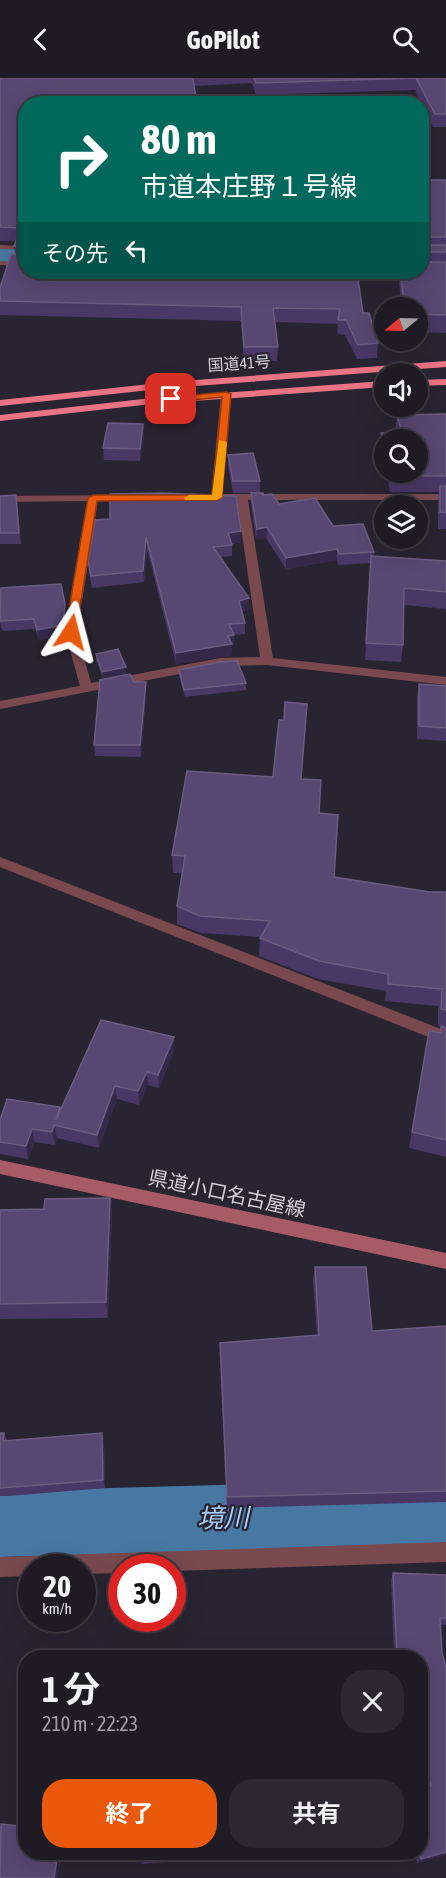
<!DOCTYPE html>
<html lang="ja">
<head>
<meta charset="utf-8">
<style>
	body { margin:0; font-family:"Asap Condensed","Noto Sans JP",sans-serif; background:#2c2832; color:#f1f3f6; height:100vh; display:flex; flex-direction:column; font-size:22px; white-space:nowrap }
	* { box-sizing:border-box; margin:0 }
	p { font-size:20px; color:#a1a1a7 }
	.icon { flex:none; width:33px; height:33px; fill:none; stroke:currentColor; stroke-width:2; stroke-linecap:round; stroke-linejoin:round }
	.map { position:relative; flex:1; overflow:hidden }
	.sheet { position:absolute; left:18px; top:1572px; width:410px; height:210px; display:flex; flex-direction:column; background:#1f1b25; border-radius:24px; box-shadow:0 6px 24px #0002,0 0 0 2px #3c3942 }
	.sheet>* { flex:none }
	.guide { position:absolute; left:18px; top:18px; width:411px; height:183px; border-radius:24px; box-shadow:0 6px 24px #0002,0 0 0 2px #3c3942; background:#00695c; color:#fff; overflow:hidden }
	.needle { width:39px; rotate:251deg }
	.buttons { position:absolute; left:374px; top:219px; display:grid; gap:12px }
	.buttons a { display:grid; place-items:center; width:54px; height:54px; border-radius:50%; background:#1f1b25; box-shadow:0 6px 24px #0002,0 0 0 2px #3c3942; font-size:30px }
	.speed { position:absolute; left:18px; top:1476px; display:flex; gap:12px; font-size:30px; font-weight:700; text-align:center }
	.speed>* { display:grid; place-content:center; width:78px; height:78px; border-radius:50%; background:#1f1b25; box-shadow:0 6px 24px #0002,0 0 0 2px #3c3942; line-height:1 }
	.speed small { font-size:15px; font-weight:400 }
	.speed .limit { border:9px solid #d22; background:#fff; color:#111 }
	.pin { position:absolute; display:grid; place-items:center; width:51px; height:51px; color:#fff; margin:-26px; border-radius:12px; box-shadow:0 3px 9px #0006 }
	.me { position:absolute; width:66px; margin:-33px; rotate:9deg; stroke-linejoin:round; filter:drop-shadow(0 0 4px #0008) }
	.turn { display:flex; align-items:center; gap:21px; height:126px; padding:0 24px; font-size:27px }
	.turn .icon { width:78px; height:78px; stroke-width:2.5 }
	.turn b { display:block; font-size:42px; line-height:51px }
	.then { display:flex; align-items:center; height:57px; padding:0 24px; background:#0003; gap:12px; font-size:22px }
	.round { display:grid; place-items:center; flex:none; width:63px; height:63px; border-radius:24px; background:#2c2832 }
	.overview { display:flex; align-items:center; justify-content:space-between; height:102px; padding:0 24px }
	h1 { font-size:36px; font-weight:700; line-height:45px }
	.cta { display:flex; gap:12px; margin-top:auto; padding:12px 24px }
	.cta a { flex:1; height:69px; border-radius:24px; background:#ea580c; color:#fff; font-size:24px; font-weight:700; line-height:69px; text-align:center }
	.cta a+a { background:#2c2832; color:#f1f3f6 }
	header { display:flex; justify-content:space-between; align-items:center; height:78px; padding:0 24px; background:#1f1b25; font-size:27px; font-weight:700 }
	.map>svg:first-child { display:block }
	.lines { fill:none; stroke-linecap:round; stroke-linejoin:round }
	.river { fill:#4678a3; fill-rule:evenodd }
	.street { fill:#79494e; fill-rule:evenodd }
	.secondary { fill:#a75b64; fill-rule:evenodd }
	.highway { fill:#ea7384; fill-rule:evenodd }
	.wall { fill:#493766 }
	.shaded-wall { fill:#36284b }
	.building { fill:#584772; stroke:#6b5c82; stroke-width:1.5 }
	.route { fill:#ea580c; stroke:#983908; stroke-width:1.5 }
	.slow { fill:#f59e0b }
	.labels { text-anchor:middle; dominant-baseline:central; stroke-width:4.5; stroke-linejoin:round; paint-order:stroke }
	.far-street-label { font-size:16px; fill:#d3d0d9; stroke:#292431 }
	.street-label { font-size:20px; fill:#d3d0d9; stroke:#292431 }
	.near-water-label { font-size:26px; font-style:italic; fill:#a4cdf4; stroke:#292431 }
</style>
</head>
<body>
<header><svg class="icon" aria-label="back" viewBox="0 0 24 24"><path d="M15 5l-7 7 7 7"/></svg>GoPilot<svg class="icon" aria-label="search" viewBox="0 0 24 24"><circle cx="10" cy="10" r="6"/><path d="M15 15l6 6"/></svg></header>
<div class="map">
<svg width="446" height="1800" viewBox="0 0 446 1800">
	<rect width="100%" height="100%" fill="#292431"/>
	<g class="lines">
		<path class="river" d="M 0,168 L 26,169 L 26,185 L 0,184 Z
			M 446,1401 L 446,1467 L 0,1479 L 0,1413 Z"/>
		<path class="street" d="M 0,167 L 26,168 L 26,172 L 0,171 Z
			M 0,183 L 26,184 L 26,188 L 0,187 Z
			M 446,193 L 446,199 L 354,196 L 350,194 Z
			M 226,313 L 231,316 L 222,416 L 446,416 L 446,422 L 248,422 L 273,580 L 446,599 L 446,607 L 267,587 L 220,588 L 0,631 L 0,623 L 80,608 L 65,554 L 87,423 L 0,424 L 0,418 L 129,417 L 134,420 L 129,423 L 98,423 L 77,554 L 91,605 L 220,580 L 260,579 L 237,422 L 216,422 L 211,419 L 221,316 Z
			M 0,779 L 446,953 L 446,966 L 0,789 Z
			M 446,1464 L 446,1484 L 172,1493 L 172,1490 L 122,1490 L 122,1495 L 82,1496 L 82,1490 L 32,1490 L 32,1498 L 0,1499 L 0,1479 Z"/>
		<path class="secondary" d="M 0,1082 L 446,1175 L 446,1191 L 0,1096 Z"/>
		<path class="highway" d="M 446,283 L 446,289 L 169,310 L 0,328 L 0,322 L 169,304 Z
			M 446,301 L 446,307 L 417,308 L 417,302 Z
			M 384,303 L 384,309 L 152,326 L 0,343 L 0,337 L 152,320 Z"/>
	</g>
	<path class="wall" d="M 0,0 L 446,0 L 446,49 L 433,49 L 415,12 L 256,17 L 252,5 L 194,8 L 26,26 L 26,194 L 357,194 L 363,235 L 378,265 L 377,280 L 357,281 L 345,257 L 337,256 L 338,246 L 275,244 L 278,269 L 277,283 L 244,284 L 241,243 L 0,237 L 0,210 L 15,176 L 14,168 L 16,163 L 0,163 Z
		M 422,102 L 446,102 L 446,255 L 417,254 L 417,230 L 401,230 L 399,200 L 400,194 L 422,194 Z
		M 446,336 L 446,451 L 438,451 L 438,424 L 439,414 L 390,414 L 386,394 L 417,394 L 384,362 L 384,388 L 380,371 L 381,355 L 396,355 L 395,353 L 397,337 Z
		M 143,346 L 144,357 L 140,383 L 104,382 L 103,370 Z
		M 228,377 L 260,403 L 260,415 L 263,417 L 279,426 L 333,448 L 374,474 L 374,478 L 446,483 L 446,531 L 404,527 L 403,567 L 401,584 L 365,582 L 371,485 L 338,487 L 337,482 L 286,491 L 266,460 L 256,461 L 251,425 L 251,415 L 233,415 L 228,388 Z
		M 16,417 L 21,466 L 0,466 L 0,418 Z
		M 95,442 L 241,464 L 232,466 L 232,478 L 220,479 L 249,532 L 242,533 L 245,545 L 245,556 L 234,557 L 234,569 L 232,569 L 232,577 L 176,586 L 147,471 L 144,504 L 92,510 L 89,494 L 88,483 Z
		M 65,526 L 66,536 L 64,558 L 39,562 L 35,551 L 2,553 L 0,543 Z
		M 96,576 L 126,596 L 103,600 L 96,582 Z
		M 179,592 L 246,605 L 246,612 L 185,619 L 179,598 Z
		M 419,606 L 446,608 L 446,663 L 417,661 L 417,619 Z
		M 146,616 L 141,679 L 95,678 L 94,667 Z
		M 301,701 L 319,735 L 334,799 L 430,814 L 446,814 L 446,1079 L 409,1070 L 429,953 L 440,955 L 441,949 L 438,947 L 438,928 L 385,923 L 386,913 L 318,901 L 259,878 L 260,859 L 201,855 L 177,846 L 177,828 L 182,795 L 173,795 L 172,777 Z
		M 174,959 L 174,973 L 159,1010 L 148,1007 L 139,1027 L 117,1021 L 99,1070 L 57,1060 L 55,1067 L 34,1064 L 28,1081 L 0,1076 L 0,1042 L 60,1032 Z
		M 110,1120 L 112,1137 L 108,1240 L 0,1241 L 0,1132 L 44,1131 Z
		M 315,1189 L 372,1253 L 446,1248 L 446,1424 L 227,1430 L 220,1265 L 317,1257 L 313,1203 Z
		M 0,1355 L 4,1355 L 7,1363 L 104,1364 L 105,1410 L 9,1418 L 0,1418 Z
		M 393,1495 L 446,1497 L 446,1547 L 441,1547 L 446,1777 L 417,1785 L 415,1774 L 420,1774 L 426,1709 L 420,1686 L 420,1580 L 393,1580 L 394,1577 L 391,1502 Z
		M 187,1774 L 188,1782 L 142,1786 L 141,1783 Z"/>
	<path class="shaded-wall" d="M 143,346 L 144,357 L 140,383 L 140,371 Z
		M 267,449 L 266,460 L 256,461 L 257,451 Z
		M 241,453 L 241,464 L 228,466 L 228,455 Z
		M 146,459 L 147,471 L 144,504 L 143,493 Z
		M 337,471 L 337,482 L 286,491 L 286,480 Z
		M 249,520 L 249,532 L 239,534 L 239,523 Z
		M 65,526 L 66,536 L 64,558 L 39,562 L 37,552 Z
		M 234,557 L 234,569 L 232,569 L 232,577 L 176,586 L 176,575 L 228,558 Z
		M 126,589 L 126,596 L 103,600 L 102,594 Z
		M 146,604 L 146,616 L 141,679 L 140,667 Z
		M 174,959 L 174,973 L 159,1010 L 158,997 Z
		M 147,994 L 148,1007 L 139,1027 L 138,1013 Z
		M 115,1008 L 117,1021 L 99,1070 L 97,1057 Z
		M 54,1047 L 57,1060 L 55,1067 L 52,1054 Z
		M 32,1051 L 34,1064 L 28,1081 L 26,1068 Z
		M 110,1120 L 112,1137 L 108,1240 L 106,1224 Z
		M 102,1355 L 104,1364 L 105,1410 L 103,1402 Z
		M 58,1774 L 62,1774 L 58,1800 L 54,1800 Z
		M 446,1774 L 446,1777 L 417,1785 L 421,1781 Z"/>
	<path class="building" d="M 0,0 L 193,0 L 197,26 L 26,26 L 26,154 L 19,152 L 20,150 L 0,149 Z
		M 254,0 L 446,0 L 446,36 L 435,36 L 416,0 L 256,5 Z
		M 422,102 L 446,102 L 446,159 L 424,159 L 422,161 L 424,167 L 446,167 L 446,174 L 422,174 Z
		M 17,160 L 26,160 L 26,169 L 14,168 Z
		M 11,176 L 26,176 L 26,194 L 357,194 L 363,235 L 369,235 L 378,265 L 358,267 L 346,242 L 338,242 L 340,231 L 273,230 L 278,269 L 244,269 L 241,229 L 0,223 L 0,210 Z
		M 422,184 L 446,184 L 446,237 L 417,236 L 417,230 L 404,230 L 401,194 L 422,194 Z
		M 446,336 L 446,398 L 392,398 L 391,394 L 417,394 L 417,362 L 384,362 L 384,366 L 381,355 L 402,355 L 397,337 Z
		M 108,345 L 143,346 L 140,371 L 103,370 Z
		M 253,375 L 260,403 L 233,403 L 228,377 Z
		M 440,408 L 446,408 L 446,435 L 440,434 Z
		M 163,415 L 236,418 L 241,453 L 228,455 L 232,467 L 213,469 L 249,520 L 239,523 L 245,545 L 229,546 L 234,557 L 228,558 L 232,566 L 176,575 L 146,459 L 143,493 L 91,498 L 88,483 L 95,442 L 110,441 L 110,416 Z
		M 251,415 L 263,415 L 263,417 L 272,416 L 279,426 L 315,420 L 333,448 L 363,446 L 374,474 L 339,476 L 337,471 L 286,480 L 267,449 L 257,451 Z
		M 16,417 L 19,455 L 0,455 L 0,418 Z
		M 371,478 L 446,483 L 446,514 L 404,510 L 403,567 L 366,565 Z
		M 61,506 L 65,526 L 63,547 L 37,552 L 34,541 L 0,543 L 1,510 Z
		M 118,571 L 126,589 L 102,594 L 96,576 Z
		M 237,583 L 246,605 L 184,612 L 179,592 L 220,584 Z
		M 130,596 L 134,604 L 146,604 L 140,667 L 94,667 L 100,602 Z
		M 419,606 L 446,608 L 446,650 L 419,648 Z
		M 285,624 L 307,626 L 301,701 L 321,702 L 319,735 L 338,737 L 334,799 L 430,814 L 446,814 L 446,932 L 441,931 L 442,911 L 388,906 L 388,896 L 319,883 L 260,860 L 270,843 L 200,838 L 177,828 L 185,778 L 172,777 L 187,693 L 273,699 L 279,642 L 284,642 Z
		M 101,942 L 174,959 L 158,997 L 147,994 L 138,1013 L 115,1008 L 97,1057 L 54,1047 L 52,1054 L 32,1051 L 26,1068 L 0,1064 L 0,1042 L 7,1021 L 60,1029 L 56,1042 Z
		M 441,948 L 446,950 L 446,1062 L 412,1054 L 429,953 L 441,955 Z
		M 110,1120 L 106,1224 L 0,1226 L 0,1132 L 44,1131 L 45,1121 Z
		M 315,1189 L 366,1189 L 372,1253 L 446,1248 L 446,1413 L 227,1419 L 220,1265 L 319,1257 Z
		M 0,1355 L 4,1355 L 3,1363 L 102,1355 L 103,1402 L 0,1410 Z
		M 393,1495 L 446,1497 L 446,1540 L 440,1540 L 442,1575 L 446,1590 L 446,1774 L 421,1781 L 419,1774 L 420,1774 L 420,1711 L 431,1708 L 420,1670 L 420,1580 L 395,1580 L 394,1577 L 397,1576 Z
		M 1,1746 L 26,1749 L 26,1774 L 58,1774 L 54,1800 L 0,1800 Z
		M 141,1774 L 187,1774 L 187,1779 L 141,1783 Z"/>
	<path class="route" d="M 226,314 L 231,316 L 222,419 L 217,422 L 97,423 L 76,554 L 71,557 L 67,556 L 65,554 L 88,420 L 93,417 L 212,417 L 222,319 L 171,324 L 166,321 L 171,319 Z"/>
	<path class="slow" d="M 219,362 L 227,364 L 222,419 L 217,422 L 185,422 L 184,420 L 189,417 L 212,417 Z"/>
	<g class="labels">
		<g class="far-street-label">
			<text transform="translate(239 285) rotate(-4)">国道41号</text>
		</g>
		<g class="street-label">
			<text transform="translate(227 1115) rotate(12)">県道小口名古屋線</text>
		</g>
		<g class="near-water-label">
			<text transform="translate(223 1440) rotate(-1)">境川</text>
		</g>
	</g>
</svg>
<div class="buttons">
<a><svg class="needle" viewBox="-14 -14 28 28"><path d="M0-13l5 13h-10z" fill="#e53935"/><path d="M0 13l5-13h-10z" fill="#a1a1a7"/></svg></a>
<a><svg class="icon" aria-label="sound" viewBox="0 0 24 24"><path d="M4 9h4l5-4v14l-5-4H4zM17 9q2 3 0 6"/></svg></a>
<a><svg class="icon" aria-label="search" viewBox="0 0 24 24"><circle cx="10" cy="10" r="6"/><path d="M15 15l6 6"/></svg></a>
<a><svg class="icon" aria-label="layers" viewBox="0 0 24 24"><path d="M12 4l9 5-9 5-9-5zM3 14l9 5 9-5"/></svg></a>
</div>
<div class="speed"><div>20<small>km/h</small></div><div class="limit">30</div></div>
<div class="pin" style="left:171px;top:321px;background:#d93025"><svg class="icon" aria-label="arrive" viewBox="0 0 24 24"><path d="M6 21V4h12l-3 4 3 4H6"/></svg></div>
<svg class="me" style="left:71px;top:554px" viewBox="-20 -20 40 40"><path d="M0-17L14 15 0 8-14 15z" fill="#ea580c" stroke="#fff" stroke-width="4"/></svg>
<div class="guide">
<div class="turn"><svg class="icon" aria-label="right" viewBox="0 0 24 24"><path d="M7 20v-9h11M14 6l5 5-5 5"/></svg><div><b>80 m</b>市道本庄野１号線</div></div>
<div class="then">その先<svg class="icon" aria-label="left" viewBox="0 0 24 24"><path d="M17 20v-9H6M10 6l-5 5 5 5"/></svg></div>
</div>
<section class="sheet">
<div class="overview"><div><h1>1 分</h1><p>210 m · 22:23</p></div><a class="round"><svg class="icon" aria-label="close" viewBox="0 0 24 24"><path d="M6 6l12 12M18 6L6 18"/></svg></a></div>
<div class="cta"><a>終了</a><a>共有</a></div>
</section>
</div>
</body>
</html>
